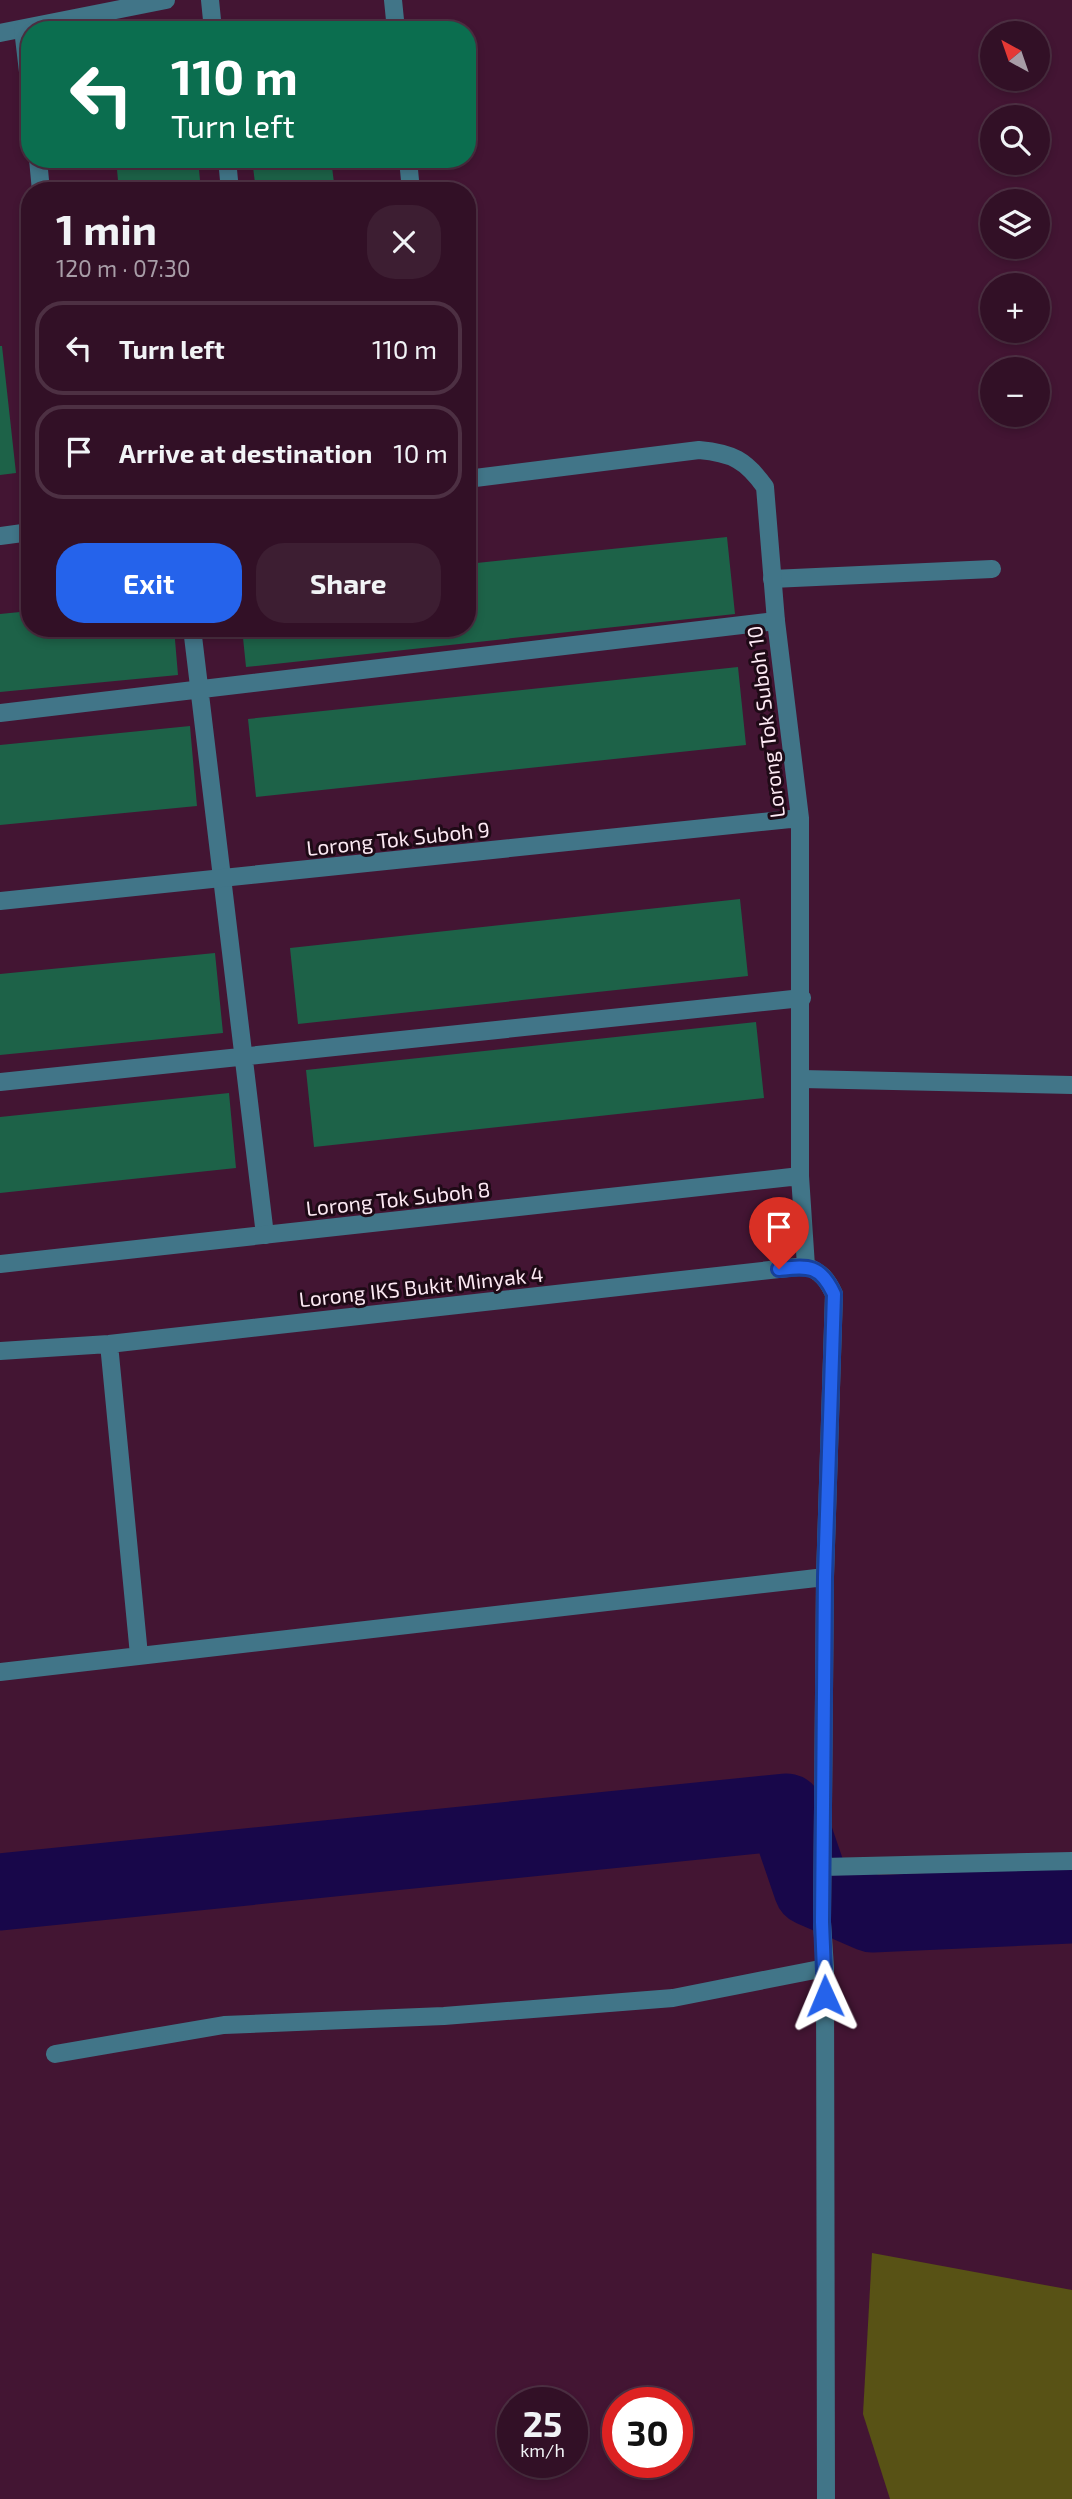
<!DOCTYPE html>
<html lang="en">
<head>
<meta charset="utf-8">
<style>
	body { margin:0; font-family:"Exo 2",sans-serif; background:#3d1e32; color:#f1f3f6; height:100vh; display:flex; flex-direction:column; font-size:26px; white-space:nowrap }
	* { box-sizing:border-box; margin:0 }
	p { font-size:23px; color:#a89da7 }
	.icon { flex:none; width:38px; height:38px; fill:none; stroke:currentColor; stroke-width:2; stroke-linecap:round; stroke-linejoin:round }
	.map { position:relative; flex:1; overflow:hidden }
	.panel { position:absolute; left:21px; top:182px; width:455px; height:455px; display:flex; flex-direction:column; background:#321026; border-radius:28px; box-shadow:0 4px 10px #0003,0 0 0 2px #4d3043 }
	.panel>* { flex:none }
	.guide { position:absolute; left:21px; top:21px; width:455px; height:147px; border-radius:28px; box-shadow:0 4px 10px #0003,0 0 0 2px #4d3043; background:#0b6e4f; color:#fff; overflow:hidden }
	.needle { width:46px; rotate:320deg }
	.fabs { position:absolute; left:980px; top:21px; display:grid; gap:14px }
	.fabs a { display:grid; place-items:center; width:70px; height:70px; border-radius:50%; background:#321026; box-shadow:0 4px 10px #0003,0 0 0 2px #4d3043; font-size:35px }
	.speed { position:absolute; left:497px; top:2387px; display:flex; gap:14px; font-size:35px; font-weight:700; text-align:center }
	.speed>* { display:grid; place-content:center; width:91px; height:91px; border-radius:50%; background:#321026; box-shadow:0 4px 10px #0003,0 0 0 2px #4d3043; line-height:1 }
	.speed small { font-size:18px; font-weight:400 }
	.speed .limit { border:10px solid #d22; background:#fff; color:#111 }
	.pin { position:absolute; display:grid; place-items:center; width:60px; height:60px; color:#fff; margin:-72px -30px; border-radius:50% 50% 50% 0; rotate:-45deg; box-shadow:0 0 7px #0007 }
	.pin .icon { rotate:45deg }
	.me { position:absolute; width:77px; margin:-38px; rotate:359deg; stroke-linejoin:round; filter:drop-shadow(0 0 5px #0008) }
	.turn { display:flex; align-items:center; gap:24px; height:147px; padding:0 35px; font-size:32px }
	.turn .icon { width:91px; height:91px; stroke-width:2.5 }
	.turn b { display:block; font-size:49px; line-height:60px }
	.round { display:grid; place-items:center; flex:none; width:74px; height:74px; border-radius:28px; background:#3d1e32 }
	.head { display:flex; align-items:center; justify-content:space-between; height:119px; padding:0 35px }
	h1 { font-size:42px; font-weight:700; line-height:52px }
	.primary-button { display:flex; gap:14px; margin-top:auto; padding:14px 35px }
	.primary-button a { flex:1; height:80px; border-radius:28px; background:#2563eb; color:#fff; font-size:28px; font-weight:700; line-height:80px; text-align:center }
	.primary-button a+a { background:#3d1e32; color:#f1f3f6 }
	ul { padding:0; list-style:none }
	li { display:flex; align-items:center; gap:21px; height:94px; margin:0 14px 10px; padding:0 21px; border:4px solid #4d3043; border-radius:28px }
	li div { flex:1 }
	li b { display:block; font-size:26px }
	li em { font-style:normal }
	.map>svg:first-child { display:block }
	.green { fill:#585215 }
	.lines { fill:none; stroke-linecap:round; stroke-linejoin:round }
	.river { stroke:#18074a; stroke-width:77 }
	.building { fill:#1d6248 }
	.lane { stroke:#417588; stroke-width:18 }
	.street { stroke:#417588; stroke-width:18 }
	.route-casing { stroke:#184099; stroke-width:18 }
	.route { stroke:#2563eb; stroke-width:12 }
	.labels { text-anchor:middle; dominant-baseline:central; stroke-width:6; stroke-linejoin:round; paint-order:stroke }
	.street-label { font-size:21px; fill:#fce9f3; stroke:#1e0a16 }
</style>
</head>
<body>
<div class="map">
<svg width="1072" height="2499" viewBox="0 0 1072 2499">
	<rect width="100%" height="100%" fill="#431533"/>
	<path class="green" d="M 872,2253 L 1072,2290 L 1072,2499 L 890,2499 L 863,2414 Z"/>
	<g class="lines">
		<path class="river" d="M 0,1892 L 786,1812 L 812,1888 L 872,1914 L 1072,1905"/>
	</g>
	<path class="building" d="M 116,159 L 198,159 L 201,191 L 119,191 Z
		M 252,159 L 331,159 L 335,191 L 256,191 Z
		M 0,346 L 2,346 L 16,473 L 0,475 Z
		M 727,537 L 735,614 L 246,667 L 242,628 L 467,628 L 467,564 Z
		M 30,611 L 30,628 L 174,628 L 178,675 L 0,692 L 0,614 Z
		M 738,667 L 746,745 L 256,797 L 248,719 Z
		M 190,726 L 197,806 L 0,825 L 0,745 Z
		M 740,899 L 748,976 L 298,1024 L 290,948 Z
		M 215,953 L 223,1033 L 0,1055 L 0,974 Z
		M 756,1022 L 764,1098 L 314,1147 L 306,1070 Z
		M 229,1093 L 236,1168 L 0,1193 L 0,1117 Z"/>
	<g class="lines">
		<path class="lane" d="M 210,0 L 213,30
			M 0,33 L 166,0
			M 227,159 L 230,191
			M 772,579 L 992,569
			M 192,628 L 265,1235
			M 0,713 L 776,621
			M 802,1079 L 1072,1085
			M 0,1082 L 802,998
			M 55,2054 L 224,2025 L 444,2016 L 673,1998 L 825,1968"/>
		<path class="street" d="M 393,0 L 396,30
			M 23,29 L 30,89
			M 38,159 L 41,191
			M 408,159 L 411,191
			M 467,479 L 699,450 C 732,453 746,460 765,487 L 776,621 L 800,818 L 800,1176 L 806,1266
			M 0,536 L 30,532
			M 0,901 L 800,818
			M 0,1264 L 800,1176
			M 109,1344 L 139,1655
			M 0,1351 L 109,1344 L 806,1266 C 821,1272 827,1279 834,1294 L 825,1577 L 822,1922 L 825,1968 L 826,2499
			M 0,1672 L 825,1577
			M 823,1867 L 1072,1861"/>
	</g>
	<g class="lines">
		<defs>
			<path id="route" d="M 779,1269 C 808,1266 820,1264 834,1294 L 825,1577 L 822,1922 L 825,1996"/>
		</defs>
		<use href="#route" class="route-casing"/>
		<use href="#route" class="route"/>
	</g>
	<g class="labels">
		<g class="street-label">
			<text transform="translate(765 722) rotate(-97)">Lorong Tok Suboh 10</text>
			<text transform="translate(398 838) rotate(-6)">Lorong Tok Suboh 9</text>
			<text transform="translate(398 1198) rotate(-6)">Lorong Tok Suboh 8</text>
			<text transform="translate(421 1286) rotate(-6)">Lorong IKS Bukit Minyak 4</text>
		</g>
	</g>
</svg>
<div class="fabs">
<a><svg class="needle" viewBox="-14 -14 28 28"><path d="M0-13l5 13h-10z" fill="#e53935"/><path d="M0 13l5-13h-10z" fill="#a89da7"/></svg></a>
<a><svg class="icon" aria-label="search" viewBox="0 0 24 24"><circle cx="10" cy="10" r="6"/><path d="M15 15l6 6"/></svg></a>
<a><svg class="icon" aria-label="layers" viewBox="0 0 24 24"><path d="M12 4l9 5-9 5-9-5zM3 14l9 5 9-5"/></svg></a>
<a>+</a>
<a>−</a>
</div>
<div class="speed"><div>25<small>km/h</small></div><div class="limit">30</div></div>
<div class="pin" style="left:779px;top:1269px;background:#d93025"><svg class="icon" aria-label="arrive" viewBox="0 0 24 24"><path d="M6 21V4h12l-3 4 3 4H6"/></svg></div>
<svg class="me" style="left:825px;top:1996px" viewBox="-20 -20 40 40"><path d="M0-17L14 15 0 8-14 15z" fill="#2563eb" stroke="#fff" stroke-width="4"/></svg>
<div class="guide">
<div class="turn"><svg class="icon" aria-label="left" viewBox="0 0 24 24"><path d="M17 20v-9H6M10 6l-5 5 5 5"/></svg><div><b>110 m</b>Turn left</div></div>
</div>
<section class="panel">
<div class="head"><div><h1>1 min</h1><p>120 m · 07:30</p></div><a class="round"><svg class="icon" aria-label="close" viewBox="0 0 24 24"><path d="M6 6l12 12M18 6L6 18"/></svg></a></div>
<ul>
<li><svg class="icon" aria-label="left" viewBox="0 0 24 24"><path d="M17 20v-9H6M10 6l-5 5 5 5"/></svg><div><b>Turn left</b></div><em>110 m</em></li>
<li><svg class="icon" aria-label="arrive" viewBox="0 0 24 24"><path d="M6 21V4h12l-3 4 3 4H6"/></svg><div><b>Arrive at destination</b></div><em>10 m</em></li>
</ul>
<div class="primary-button"><a>Exit</a><a>Share</a></div>
</section>
</div>
</body>
</html>
